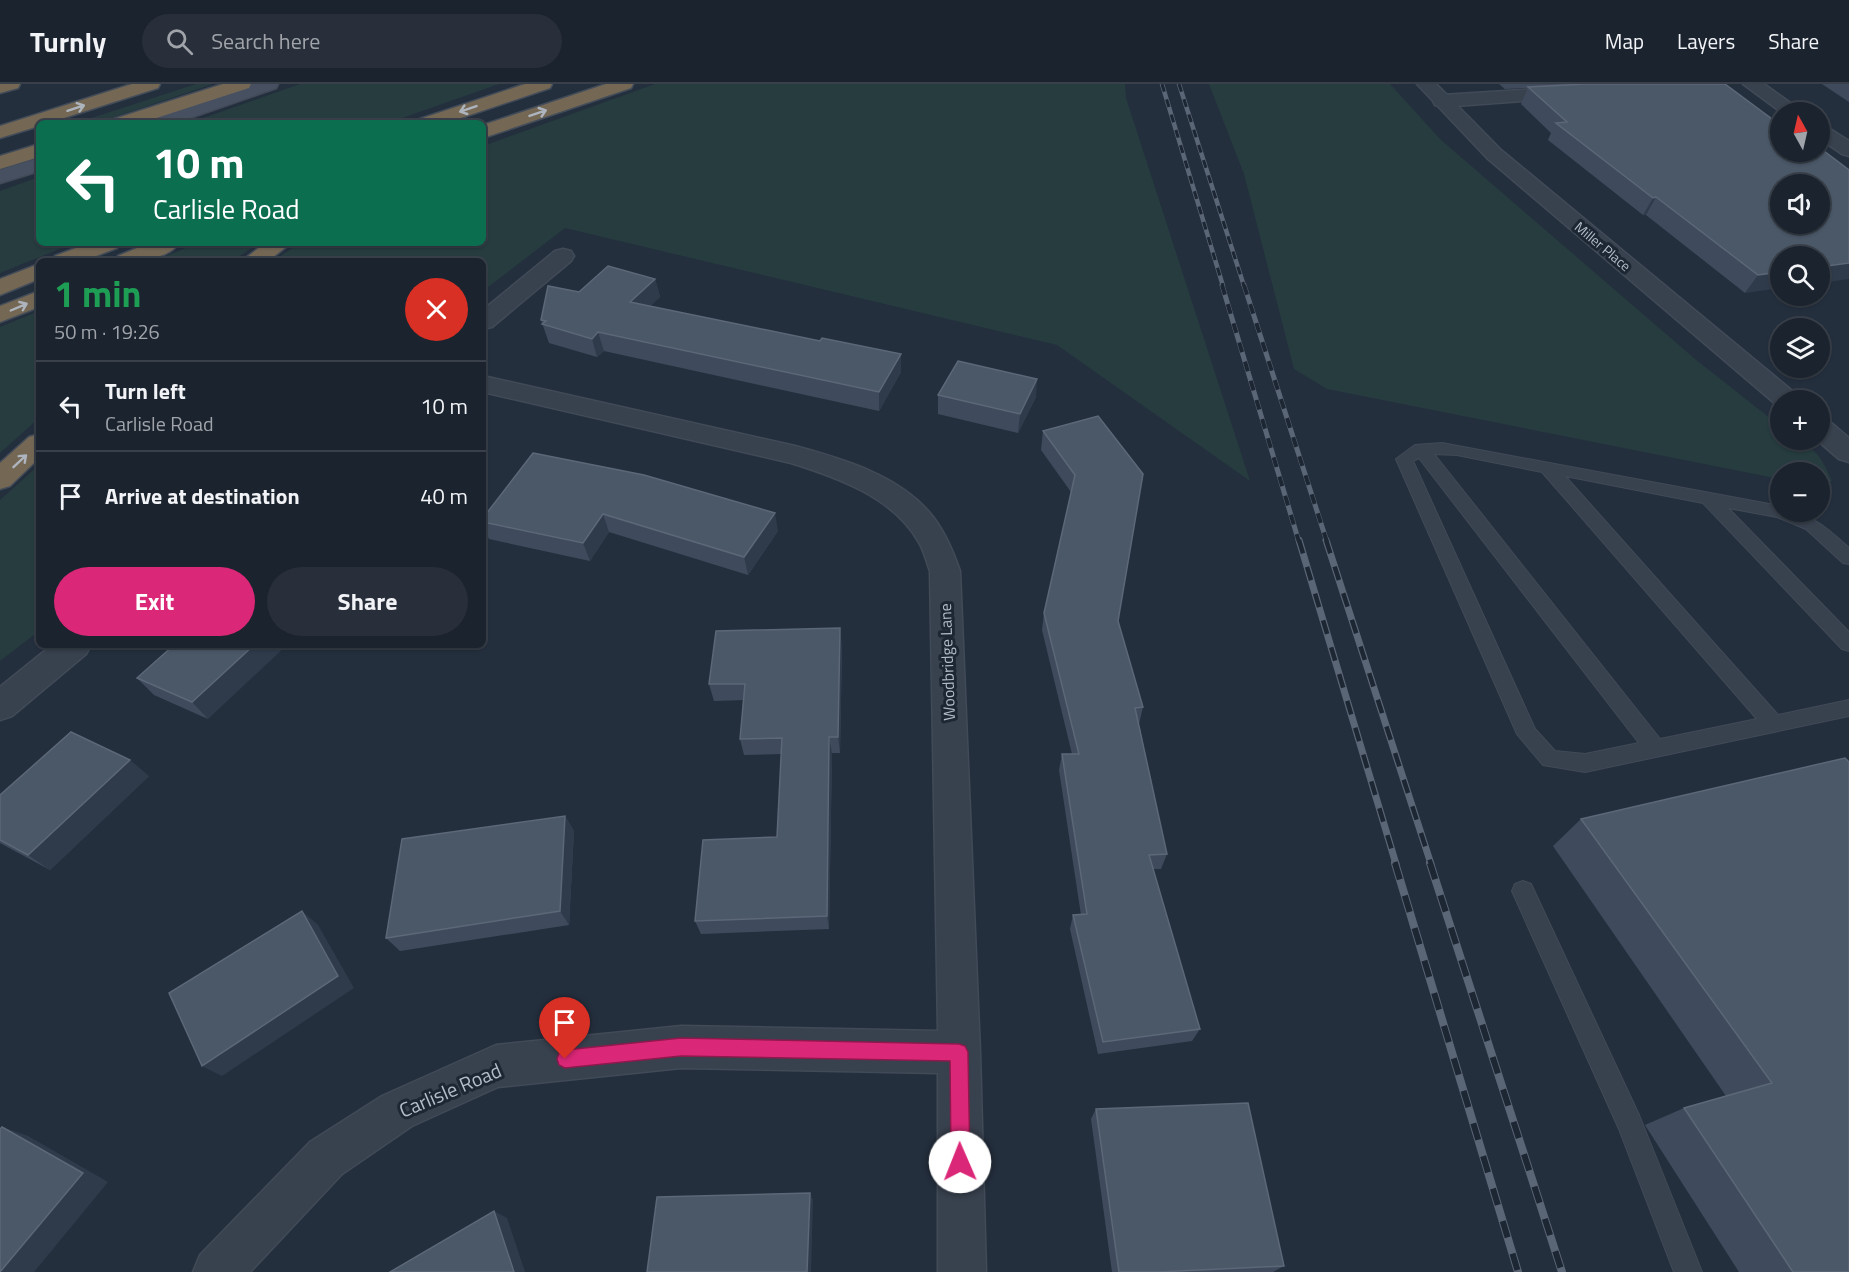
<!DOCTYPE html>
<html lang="en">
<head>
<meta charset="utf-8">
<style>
	body { margin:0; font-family:"Titillium Web",sans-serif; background:#282f3a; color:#f1f3f6; height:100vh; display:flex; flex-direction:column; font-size:22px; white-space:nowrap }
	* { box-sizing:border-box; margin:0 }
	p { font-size:20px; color:#a0a4aa }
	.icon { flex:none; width:33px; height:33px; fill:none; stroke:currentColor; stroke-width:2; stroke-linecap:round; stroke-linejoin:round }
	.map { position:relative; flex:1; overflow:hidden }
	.drawer { position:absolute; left:36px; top:174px; width:450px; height:390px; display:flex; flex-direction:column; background:#1b232e; border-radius:9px; box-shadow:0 2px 4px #0004,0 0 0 2px #39404a }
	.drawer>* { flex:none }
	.guide { position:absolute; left:36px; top:36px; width:450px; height:126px; border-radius:9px; box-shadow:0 2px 4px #0004,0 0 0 2px #39404a; background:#0b6e4f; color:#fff; overflow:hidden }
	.needle { width:39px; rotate:352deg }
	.tools { position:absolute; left:1770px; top:18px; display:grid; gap:12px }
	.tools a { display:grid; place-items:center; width:60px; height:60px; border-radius:50%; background:#1b232e; box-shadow:0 2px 4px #0004,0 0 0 2px #39404a; font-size:30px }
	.pin { position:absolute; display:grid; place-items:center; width:51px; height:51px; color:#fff; margin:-62px -26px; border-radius:50% 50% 50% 0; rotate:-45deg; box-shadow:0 0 6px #0007 }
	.pin .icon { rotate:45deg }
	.me { position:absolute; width:66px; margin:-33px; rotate:359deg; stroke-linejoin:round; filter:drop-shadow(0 0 4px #0008) }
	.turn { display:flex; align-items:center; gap:21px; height:126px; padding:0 18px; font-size:27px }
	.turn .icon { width:78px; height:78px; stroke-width:2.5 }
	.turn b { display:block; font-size:42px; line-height:51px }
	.round { display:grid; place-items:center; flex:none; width:63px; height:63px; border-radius:32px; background:#282f3a }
	.headline { display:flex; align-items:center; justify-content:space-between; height:102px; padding:0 18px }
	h1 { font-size:36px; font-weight:700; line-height:45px; color:#1e9e55 }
	.action { display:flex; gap:12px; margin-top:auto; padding:12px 18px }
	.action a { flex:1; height:69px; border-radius:36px; background:#db2777; color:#fff; font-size:24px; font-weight:700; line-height:69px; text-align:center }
	.action a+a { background:#282f3a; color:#f1f3f6 }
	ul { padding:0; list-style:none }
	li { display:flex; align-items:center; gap:18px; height:90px; padding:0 18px; border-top:2px solid #39404a }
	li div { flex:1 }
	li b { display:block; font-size:22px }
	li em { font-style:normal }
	header { display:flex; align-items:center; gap:36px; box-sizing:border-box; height:84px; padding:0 30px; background:#1b232e; border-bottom:2px solid #39404a }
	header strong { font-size:28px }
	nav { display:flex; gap:33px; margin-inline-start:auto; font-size:21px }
	.search { width:420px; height:54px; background:#282f3a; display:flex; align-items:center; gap:15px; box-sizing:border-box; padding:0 21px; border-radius:33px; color:#a0a4aa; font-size:22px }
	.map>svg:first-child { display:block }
	.green { fill:#263c3f }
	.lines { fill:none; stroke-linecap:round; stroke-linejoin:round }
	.service-casing { stroke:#414a57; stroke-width:2 }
	.minor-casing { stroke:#414a57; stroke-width:3 }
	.tertiary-casing { stroke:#414a57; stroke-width:3 }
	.secondary-casing { stroke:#414a57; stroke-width:3 }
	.motorway-casing { stroke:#434c59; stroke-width:3 }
	.service { fill:#38414e; fill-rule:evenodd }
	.minor { fill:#38414e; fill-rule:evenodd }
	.tertiary { fill:#38414e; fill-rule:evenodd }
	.secondary { fill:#465061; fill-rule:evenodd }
	.motorway { fill:#746855; fill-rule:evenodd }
	.rail-far3-casing { stroke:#5a6575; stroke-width:4.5 }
	.rail-far2-casing { stroke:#5a6575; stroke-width:5 }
	.rail-far1-casing { stroke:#5a6575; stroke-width:7 }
	.rail-casing { stroke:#5a6575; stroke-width:8 }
	.rail-far3 { stroke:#1d2633; stroke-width:3; stroke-dasharray:8; stroke-linecap:butt }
	.rail-far2 { stroke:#1d2633; stroke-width:4; stroke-dasharray:10; stroke-linecap:butt }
	.rail-far1 { stroke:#1d2633; stroke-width:4.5; stroke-dasharray:14; stroke-linecap:butt }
	.rail { stroke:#1d2633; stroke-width:6; stroke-dasharray:17; stroke-linecap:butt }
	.wall { fill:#3f4b5c }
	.shaded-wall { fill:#2f3b4b }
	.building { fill:#4b5868; stroke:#5c6777; stroke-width:1.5; fill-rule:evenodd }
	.oneway { stroke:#aeb4bd }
	.route { fill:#db2777; stroke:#8e194d; stroke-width:1.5 }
	.labels { text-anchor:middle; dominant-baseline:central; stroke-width:6; stroke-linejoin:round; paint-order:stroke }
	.far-street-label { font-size:14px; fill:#b4bcc9; stroke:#1d2633 }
	.street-label { font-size:16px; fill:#b4bcc9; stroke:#1d2633 }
	.near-street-label { font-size:20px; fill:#b4bcc9; stroke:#1d2633 }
</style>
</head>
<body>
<header>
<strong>Turnly</strong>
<div class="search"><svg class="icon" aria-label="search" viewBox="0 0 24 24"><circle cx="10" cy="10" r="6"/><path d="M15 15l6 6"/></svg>Search here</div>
<nav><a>Map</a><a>Layers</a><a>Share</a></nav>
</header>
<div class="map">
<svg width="1849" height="1188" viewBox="0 0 1849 1188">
	<rect width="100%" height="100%" fill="#242f3e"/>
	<path class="green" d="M 196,0 L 213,0 L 97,39 L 76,39 Z
		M 300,0 L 499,0 L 388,39 L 189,39 Z
		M 655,0 L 1125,0 L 1126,14 L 1250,397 L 1057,261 L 565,144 L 483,207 L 483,177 L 273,177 L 300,159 L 483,159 L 483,62 Z
		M 1209,0 L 1390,0 L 1441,56 L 1695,275 L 1780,342 L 1780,356 C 1811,356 1821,371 1832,397 L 1820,398 L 1820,388 L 1780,388 L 1780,395 L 1327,305 L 1294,285 L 1244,90 Z
		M 39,93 L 39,159 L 74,159 L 0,189 L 0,107 Z
		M 198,159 L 259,159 L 232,177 L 154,177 Z
		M 39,227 L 39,334 L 0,369 L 0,243 Z
		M 39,381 L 39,547 L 0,577 L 0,416 Z"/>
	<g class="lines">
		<defs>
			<path id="service" d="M 1442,359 L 1780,422 L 1780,428 C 1811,428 1828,445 1849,464 L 1849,480 L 1843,479 L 1806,445 L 1777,433 L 1728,424 L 1849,548 L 1849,567 L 1842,565 L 1703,419 L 1565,392 L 1778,631 L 1849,616 L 1849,632 L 1585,688 L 1543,681 L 1517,650 L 1396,375 L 1415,361 ZM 1434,370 L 1457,371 L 1542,388 L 1757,635 L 1660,655 ZM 1419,374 L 1639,659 L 1585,670 L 1555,667 L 1535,645 L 1413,377 Z
				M 1523,797 L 1531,800 L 1639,1031 L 1702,1188 L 1674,1188 L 1619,1045 L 1512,807 L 1515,800 Z"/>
			<path id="minor" d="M 1743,0 L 1764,0 L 1803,28 L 1781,28 Z
				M 1569,3 L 1576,5 L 1578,9 L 1576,13 L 1442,23 L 1435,21 L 1433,17 L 1435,13 L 1442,11 Z
				M 1820,41 L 1827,43 L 1849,57 L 1849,72 L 1842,70 L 1820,55 Z
				M 563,165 L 571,167 L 574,172 L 571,177 L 492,243 L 483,245 L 483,226 L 555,167 Z
				M 483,292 L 795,362 C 843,375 902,392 933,433 C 946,450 953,468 960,487 L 980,968 L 986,1188 L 938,1188 L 938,989 L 681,984 L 498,1003 L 412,1042 L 342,1090 L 250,1188 L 193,1188 L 200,1171 L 310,1058 L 382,1012 L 496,961 L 681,942 L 938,947 L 930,487 C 926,477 924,466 918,457 C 893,413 836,393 791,379 L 483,308 Z
				M 52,561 L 91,561 L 86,570 L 12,632 L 0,636 L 0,603 Z"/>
			<path id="tertiary" d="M 1417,0 L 1436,0 L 1501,66 L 1796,310 L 1800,316 L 1780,316 L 1780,323 L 1778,322 L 1487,74 Z
				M 1820,335 L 1830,338 L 1849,354 L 1849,378 L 1839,375 L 1817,356 L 1820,356 Z"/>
			<path id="secondary" d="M 251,0 L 278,0 L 276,4 L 175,39 L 146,39 L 149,35 Z
				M 39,74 L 39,87 L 0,99 L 0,86 Z"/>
			<path id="motorway" d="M 0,0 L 20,0 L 18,4 L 0,9 Z
				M 132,0 L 160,0 L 158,4 L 48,39 L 39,39 L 39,42 L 0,54 L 0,42 Z
				M 223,0 L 251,0 L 249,4 L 141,39 L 111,39 L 114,35 Z
				M 525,0 L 552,0 L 550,4 L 446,39 L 417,39 L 420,35 Z
				M 606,0 L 633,0 L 631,4 L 483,54 L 483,41 Z
				M 39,60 L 39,73 L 0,85 L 0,72 Z
				M 89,159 L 120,159 L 117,164 L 83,177 L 52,177 L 55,172 Z
				M 149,159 L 179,159 C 167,177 134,177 115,177 L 118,172 Z
				M 265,159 L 291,159 L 268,177 L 242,177 Z
				M 39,180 L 39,195 L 0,211 L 0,195 Z
				M 39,207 L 39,223 L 0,238 L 0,222 Z
				M 39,350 L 39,374 L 10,402 L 0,405 L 0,379 L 29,353 Z"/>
		</defs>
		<use href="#service" class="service-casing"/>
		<use href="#minor" class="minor-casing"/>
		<use href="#tertiary" class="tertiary-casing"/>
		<use href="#secondary" class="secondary-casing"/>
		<use href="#motorway" class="motorway-casing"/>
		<use href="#service" class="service"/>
		<use href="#minor" class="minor"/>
		<use href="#tertiary" class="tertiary"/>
		<use href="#secondary" class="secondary"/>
		<use href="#motorway" class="motorway"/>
		<defs>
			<path id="rail-far3" d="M 1162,0 L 1223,202
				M 1179,0 L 1244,202"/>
			<path id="rail-far2" d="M 1222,201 L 1299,458
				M 1244,201 L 1327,458"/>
			<path id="rail-far1" d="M 1299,456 L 1396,780
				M 1326,456 L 1431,780"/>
			<path id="rail" d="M 1395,779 L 1518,1188
				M 1430,779 L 1562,1188"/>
		</defs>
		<use href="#rail-far3" class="rail-far3-casing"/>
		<use href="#rail-far2" class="rail-far2-casing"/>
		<use href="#rail-far1" class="rail-far1-casing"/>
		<use href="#rail" class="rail-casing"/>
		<use href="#rail-far3" class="rail-far3"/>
		<use href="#rail-far2" class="rail-far2"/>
		<use href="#rail-far1" class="rail-far1"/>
		<use href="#rail" class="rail"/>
	</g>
	<path class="wall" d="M 1499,0 L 1725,0 L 1780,68 L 1849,86 L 1745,209 L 1646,131 L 1643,131 L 1548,56 L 1551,49 L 1521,20 L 1528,4 L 1505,5 Z
		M 1822,0 L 1849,0 L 1849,18 Z
		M 655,195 L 660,213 L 650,222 L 820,257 L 901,270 L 901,288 L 879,327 L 604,267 L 597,273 L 549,259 L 541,236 L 579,208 Z
		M 938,311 L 1036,313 L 1018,349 L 938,330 Z
		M 1098,332 L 1118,537 L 1143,623 L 1139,640 L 1167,770 L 1161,785 L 1153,785 L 1200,945 L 1192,957 L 1098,970 L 1070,845 L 1073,831 L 1081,831 L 1059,686 L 1062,670 L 1072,670 L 1042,546 L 1044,529 L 1071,408 L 1041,366 L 1043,347 Z
		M 533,369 L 778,447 L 748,491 L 609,448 L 590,477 L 489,455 L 483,443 L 483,434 Z
		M 174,561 L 208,635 L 154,611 L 137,594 Z
		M 842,561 L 840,669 L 832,669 L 829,845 L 701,850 L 695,837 L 777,753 L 781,670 L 744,671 L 740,655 L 743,616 L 714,617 L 709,600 Z
		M 1849,678 L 1849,1188 L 1739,1188 L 1645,1041 L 1684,1024 L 1726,1012 L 1553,762 L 1581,735 Z
		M 149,692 L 50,786 L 0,759 L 0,711 Z
		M 565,732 L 574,747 L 569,841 L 400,867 L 386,854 Z
		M 1096,1025 L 1284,1182 L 1273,1188 L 1112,1188 L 1091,1035 Z"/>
	<path class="shaded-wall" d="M 1656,113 L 1646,131 L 1643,131 L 1653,114 Z
		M 1849,179 L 1849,195 L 1820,199 L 1820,183 Z
		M 1780,188 L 1780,204 L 1745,209 L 1758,191 Z
		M 655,195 L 660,213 L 635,237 L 630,218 Z
		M 598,248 L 604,267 L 597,273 L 592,255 Z
		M 901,270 L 901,288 L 879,327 L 879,308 Z
		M 1037,295 L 1036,313 L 1018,349 L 1020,330 Z
		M 775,429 L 778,447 L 748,491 L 744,473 Z
		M 603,430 L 609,448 L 590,477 L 583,459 Z
		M 840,544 L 842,561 L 840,669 L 838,653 Z
		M 254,561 L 287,561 L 208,635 L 192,618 Z
		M 829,653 L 832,669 L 829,845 L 827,832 Z
		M 130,676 L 149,692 L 50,786 L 28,771 Z
		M 565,732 L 574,747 L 569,841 L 560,827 Z
		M 302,827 L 318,841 L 354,904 L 222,992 L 202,982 Z
		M 2,1043 L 28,1052 L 108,1098 L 34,1188 L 1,1188 Z
		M 810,1109 L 813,1116 L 811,1188 L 807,1188 Z
		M 494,1127 L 507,1134 L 525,1188 L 514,1188 Z"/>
	<path class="building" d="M 1585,0 L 1725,0 L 1780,41 L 1780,68 L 1820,68 L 1820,64 L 1849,86 L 1849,179 L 1820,183 L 1820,172 L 1780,172 L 1780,188 L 1758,191 L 1656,113 L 1653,114 L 1556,39 L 1567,38 L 1528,3 ZM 1780,100 L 1820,100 L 1820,140 L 1780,140 Z
		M 608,182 L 655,195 L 630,218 L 820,257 L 822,254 L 901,270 L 879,308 L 598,248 L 592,255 L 542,240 L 546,237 L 541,236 L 548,202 L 579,208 Z
		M 958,277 L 1037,295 L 1020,330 L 938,311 Z
		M 1098,332 L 1143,390 L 1118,537 L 1143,623 L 1135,624 L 1167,770 L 1149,771 L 1200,945 L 1103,958 L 1073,831 L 1087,830 L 1062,670 L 1079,670 L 1044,529 L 1075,391 L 1043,347 Z
		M 533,369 L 644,391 L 775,429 L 744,473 L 603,430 L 583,459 L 483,438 L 483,434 Z
		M 840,544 L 838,653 L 829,653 L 827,832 L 695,837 L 703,756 L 777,753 L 782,654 L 740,655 L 745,600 L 709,600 L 716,547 Z
		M 174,561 L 254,561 L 192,618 L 137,594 Z
		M 71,648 L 130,676 L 28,771 L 0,756 L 0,711 Z
		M 1845,674 L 1849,678 L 1849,1188 L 1793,1188 L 1684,1024 L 1772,999 L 1581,735 Z
		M 565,732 L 560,827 L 386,854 L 402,755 Z
		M 302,827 L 338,892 L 202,982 L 169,909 Z
		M 1248,1019 L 1284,1182 L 1158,1188 L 1119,1188 L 1096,1025 Z
		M 2,1043 L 83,1089 L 0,1188 L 0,1045 Z
		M 810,1109 L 807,1188 L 647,1188 L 657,1113 Z
		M 494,1127 L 514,1188 L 390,1188 Z"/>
	<defs><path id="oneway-shaft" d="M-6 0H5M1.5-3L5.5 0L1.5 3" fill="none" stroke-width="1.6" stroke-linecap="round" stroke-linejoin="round" transform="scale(1.5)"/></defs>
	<g class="oneway">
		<use href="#oneway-shaft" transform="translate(76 24) rotate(-18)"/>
		<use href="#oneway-shaft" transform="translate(468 25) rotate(161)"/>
		<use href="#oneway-shaft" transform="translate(538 29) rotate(-19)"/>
		<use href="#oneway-shaft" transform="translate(19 223) rotate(-23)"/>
		<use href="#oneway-shaft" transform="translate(20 377) rotate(-43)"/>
	</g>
	<path class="route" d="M 681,954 L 959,960 L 965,962 L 968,968 L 970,1078 L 967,1085 L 960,1087 L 954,1085 L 951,1078 L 950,977 L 681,972 L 565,984 L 559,981 L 557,975 L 559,969 L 565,966 Z"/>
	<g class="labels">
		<g class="far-street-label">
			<text transform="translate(1603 162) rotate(40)">Miller Place</text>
		</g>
		<g class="street-label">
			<text transform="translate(947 578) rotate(-92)">Woodbridge Lane</text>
		</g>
		<g class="near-street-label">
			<text transform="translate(450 1006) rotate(-23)">Carlisle Road</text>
		</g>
	</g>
</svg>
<div class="tools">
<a><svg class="needle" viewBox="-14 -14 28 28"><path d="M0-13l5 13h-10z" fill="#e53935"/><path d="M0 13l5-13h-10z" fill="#a0a4aa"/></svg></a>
<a><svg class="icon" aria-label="sound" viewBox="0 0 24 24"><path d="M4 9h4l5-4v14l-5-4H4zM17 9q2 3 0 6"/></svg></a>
<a><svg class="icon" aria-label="search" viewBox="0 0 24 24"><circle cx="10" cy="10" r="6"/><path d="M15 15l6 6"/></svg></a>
<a><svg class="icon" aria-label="layers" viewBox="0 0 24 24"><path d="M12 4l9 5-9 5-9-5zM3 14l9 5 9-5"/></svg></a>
<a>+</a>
<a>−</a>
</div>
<div class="pin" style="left:565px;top:975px;background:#d93025"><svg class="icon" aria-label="arrive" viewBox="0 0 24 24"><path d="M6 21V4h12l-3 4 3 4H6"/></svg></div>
<svg class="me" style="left:960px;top:1078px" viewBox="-20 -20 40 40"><circle r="19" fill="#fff"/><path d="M0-13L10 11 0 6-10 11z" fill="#db2777"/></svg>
<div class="guide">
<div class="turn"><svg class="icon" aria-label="left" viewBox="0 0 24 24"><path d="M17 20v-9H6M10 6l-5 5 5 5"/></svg><div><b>10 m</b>Carlisle Road</div></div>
</div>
<section class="drawer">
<div class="headline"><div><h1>1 min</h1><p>50 m · 19:26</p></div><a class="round" style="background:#d93025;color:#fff"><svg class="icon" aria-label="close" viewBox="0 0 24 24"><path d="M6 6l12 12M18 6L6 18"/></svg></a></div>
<ul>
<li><svg class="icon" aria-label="left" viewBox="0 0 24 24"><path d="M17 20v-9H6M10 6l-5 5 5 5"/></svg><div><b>Turn left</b><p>Carlisle Road</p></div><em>10 m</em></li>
<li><svg class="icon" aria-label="arrive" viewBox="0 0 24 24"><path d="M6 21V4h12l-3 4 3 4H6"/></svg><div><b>Arrive at destination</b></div><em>40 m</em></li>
</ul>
<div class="action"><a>Exit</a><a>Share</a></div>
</section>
</div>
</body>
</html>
